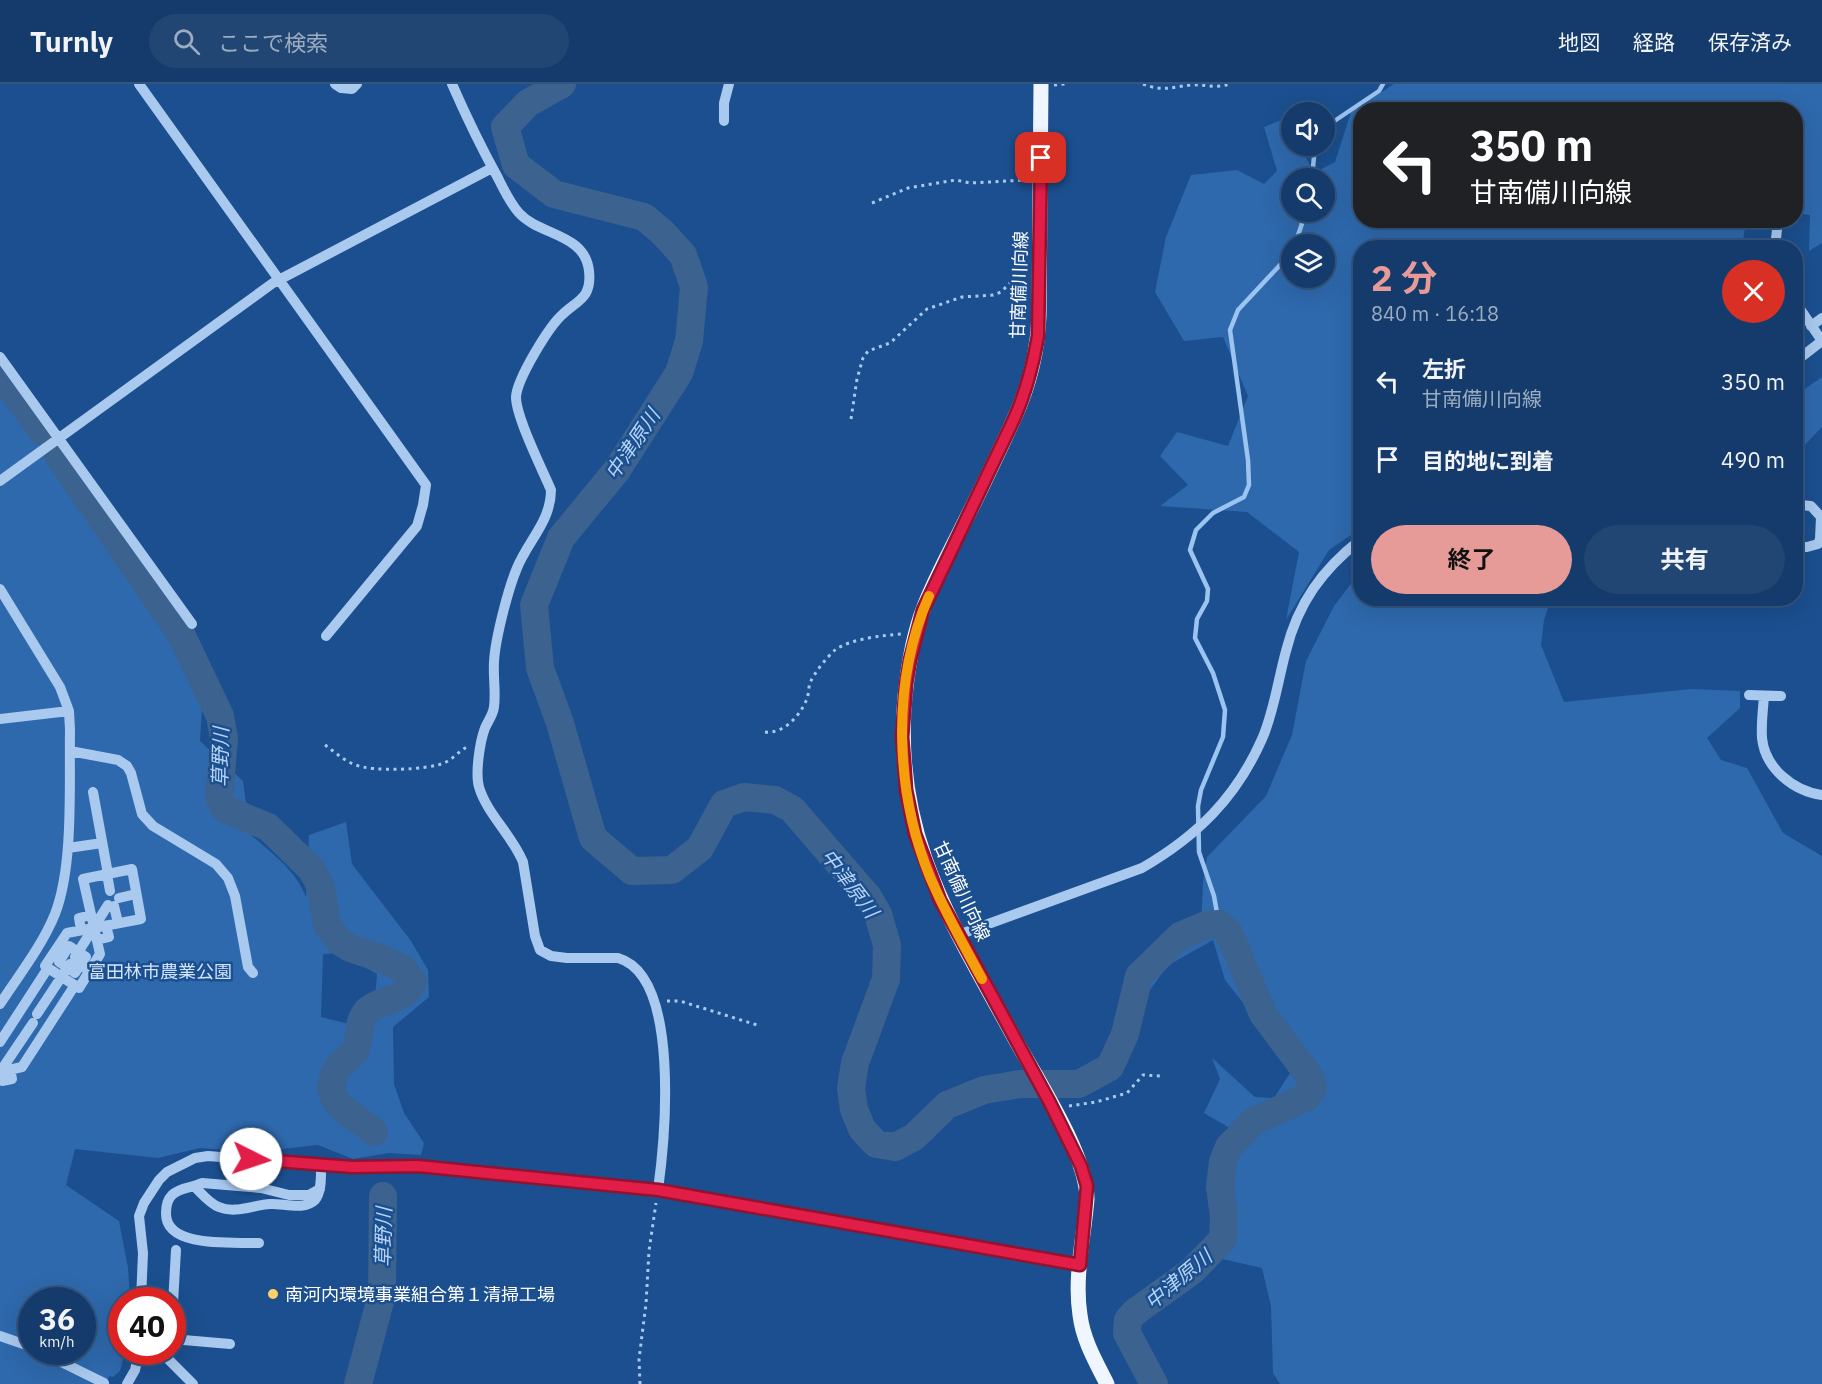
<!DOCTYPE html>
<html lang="ja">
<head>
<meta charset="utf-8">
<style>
	body { margin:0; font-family:"IBM Plex Sans","Noto Sans JP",sans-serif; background:#214673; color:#f1f3f6; height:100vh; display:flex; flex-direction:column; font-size:22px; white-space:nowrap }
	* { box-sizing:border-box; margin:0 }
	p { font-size:20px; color:#9dadc1 }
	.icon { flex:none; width:33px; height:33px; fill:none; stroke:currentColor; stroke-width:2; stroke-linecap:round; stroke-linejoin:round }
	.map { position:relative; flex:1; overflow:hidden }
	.sheet { position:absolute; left:1353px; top:156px; width:450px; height:366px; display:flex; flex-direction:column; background:#143b6b; border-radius:24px; box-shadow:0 6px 24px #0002,0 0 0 2px #33557e }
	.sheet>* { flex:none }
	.banner { position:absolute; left:1353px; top:18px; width:450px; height:126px; border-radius:24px; box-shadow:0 6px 24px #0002,0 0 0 2px #33557e; background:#202124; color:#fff; overflow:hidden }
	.fabs { position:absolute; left:1281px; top:18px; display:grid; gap:12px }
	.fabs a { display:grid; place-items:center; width:54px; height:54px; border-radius:50%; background:#143b6b; box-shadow:0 6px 24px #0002,0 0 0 2px #33557e; font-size:30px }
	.speed { position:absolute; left:18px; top:1203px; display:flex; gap:12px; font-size:30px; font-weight:700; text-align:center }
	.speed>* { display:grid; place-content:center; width:78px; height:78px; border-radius:50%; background:#143b6b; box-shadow:0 6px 24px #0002,0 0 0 2px #33557e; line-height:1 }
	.speed small { font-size:15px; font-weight:400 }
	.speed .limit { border:9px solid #d22; background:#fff; color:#111 }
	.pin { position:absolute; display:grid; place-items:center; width:51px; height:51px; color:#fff; margin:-26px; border-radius:12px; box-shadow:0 3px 9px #0006 }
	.me { position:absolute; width:66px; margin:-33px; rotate:94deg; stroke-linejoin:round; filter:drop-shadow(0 0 4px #0008) }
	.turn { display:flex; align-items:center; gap:21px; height:126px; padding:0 18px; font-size:27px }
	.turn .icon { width:78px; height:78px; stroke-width:2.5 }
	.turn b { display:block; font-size:42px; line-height:51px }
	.round { display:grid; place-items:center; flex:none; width:63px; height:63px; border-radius:32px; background:#214673 }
	.headline { display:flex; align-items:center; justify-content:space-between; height:102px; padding:0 18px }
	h1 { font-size:36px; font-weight:700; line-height:45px; color:#e69b98 }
	.action { display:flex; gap:12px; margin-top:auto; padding:12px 18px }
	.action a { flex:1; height:69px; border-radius:36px; background:#e69b98; color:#111; font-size:24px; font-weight:700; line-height:69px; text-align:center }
	.action a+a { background:#214673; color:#f1f3f6 }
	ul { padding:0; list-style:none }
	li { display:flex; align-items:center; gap:18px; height:78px; padding:0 18px }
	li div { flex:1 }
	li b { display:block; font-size:22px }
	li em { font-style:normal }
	header { display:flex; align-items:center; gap:36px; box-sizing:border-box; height:84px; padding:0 30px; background:#143b6b; border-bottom:2px solid #33557e }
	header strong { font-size:28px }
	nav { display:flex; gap:33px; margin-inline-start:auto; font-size:21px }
	.search { width:420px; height:54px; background:#214673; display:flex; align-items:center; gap:15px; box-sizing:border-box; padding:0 21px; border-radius:33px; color:#9dadc1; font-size:22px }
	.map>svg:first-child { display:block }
	.green { fill:#2e69ad; fill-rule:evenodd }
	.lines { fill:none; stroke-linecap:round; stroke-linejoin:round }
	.stream { stroke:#9cc4f0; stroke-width:4.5 }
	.river { stroke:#3c6290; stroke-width:28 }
	.path { stroke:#a9c9ee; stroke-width:3; stroke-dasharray:3 4.5; stroke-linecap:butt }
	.minor { stroke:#a9c9ee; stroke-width:10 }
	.major { stroke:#f0f6ff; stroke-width:15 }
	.route-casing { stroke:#92132f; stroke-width:15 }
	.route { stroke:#e11d48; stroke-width:10 }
	.slow { stroke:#f59e0b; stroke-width:10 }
	.poi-dot { fill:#ffd166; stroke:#1b4f8f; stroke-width:2 }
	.labels { text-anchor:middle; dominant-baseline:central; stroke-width:5; stroke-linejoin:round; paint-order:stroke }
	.street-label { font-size:18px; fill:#fff; stroke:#1b4f8f }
	.park-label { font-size:18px; fill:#cfe3fa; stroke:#1b4f8f }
	.poi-label { font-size:18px; fill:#fff; stroke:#1b4f8f; text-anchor:start }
	.water-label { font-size:20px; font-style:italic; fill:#b5d3f5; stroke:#1b4f8f }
</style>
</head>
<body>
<header>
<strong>Turnly</strong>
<div class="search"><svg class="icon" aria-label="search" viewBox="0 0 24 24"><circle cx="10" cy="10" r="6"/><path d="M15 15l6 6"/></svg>ここで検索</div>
<nav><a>地図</a><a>経路</a><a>保存済み</a></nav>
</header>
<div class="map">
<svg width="1822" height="1300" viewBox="0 0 1822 1300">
	<rect width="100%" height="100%" fill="#1b4f8f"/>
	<path class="green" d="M 1394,0 L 1822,0 L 1822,159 L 1809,167 L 1810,131 L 1796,129 L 1796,26 L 1360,26 L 1360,136 L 1746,137 L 1742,163 L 1360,164 L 1360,445 L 1329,466 L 1286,536 L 1299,468 L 1247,428 L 1160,422 L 1188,401 L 1160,372 L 1177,348 L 1228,362 L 1248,312 L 1223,253 L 1184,257 L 1155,208 L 1166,153 L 1191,91 L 1237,86 L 1264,100 L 1277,87 L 1264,43 L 1291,32 L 1292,62 L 1300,62 L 1314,89 L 1335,78 L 1351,28 ZM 1324,94 L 1324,128 L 1292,128 L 1292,94 ZM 1324,160 L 1324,194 L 1292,194 L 1292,160 Z
		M 1822,293 L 1822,343 L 1796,370 L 1796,311 Z
		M 0,298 L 110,458 L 178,551 L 203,608 L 200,657 L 243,697 L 250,750 C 271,769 296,786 306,813 L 309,751 L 346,738 L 352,780 L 411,857 L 428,886 L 429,913 L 393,943 L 394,1000 L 404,1029 L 424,1059 L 421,1071 L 389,1069 L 353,1075 L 318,1061 L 255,1068 L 200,1064 L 158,1074 L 75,1065 L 66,1101 L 119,1137 L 128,1184 L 130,1216 L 122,1216 L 122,1268 L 125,1268 L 120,1287 L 113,1293 L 109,1292 L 106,1300 L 0,1300 ZM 340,869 L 377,890 L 375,916 L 349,940 L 321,933 L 323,870 ZM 32,1216 L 82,1216 L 82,1268 L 32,1268 Z
		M 1360,488 L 1360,514 L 1551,515 L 1544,536 L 1541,561 L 1564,618 L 1691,605 L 1740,607 L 1740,624 L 1707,654 L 1721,676 L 1747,684 L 1783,749 L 1822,772 L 1822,1300 L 1280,1300 L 1273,1289 L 1271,1222 L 1262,1184 L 1218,1174 L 1222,1097 L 1245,1053 L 1204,1029 L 1220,995 L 1212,974 L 1255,1013 L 1274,1014 L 1294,983 L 1225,896 L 1213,856 L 1167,882 L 1150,906 L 1146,897 L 1170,869 L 1201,843 L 1203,798 L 1207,773 L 1266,712 L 1292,651 L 1306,577 L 1334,522 Z"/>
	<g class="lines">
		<path class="stream" d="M 1324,44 L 1379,7 L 1383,0
			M 1312,94 L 1315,62
			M 1295,160 L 1306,128
			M 1219,840 L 1214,812 L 1199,768 L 1198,722 L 1201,706 L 1223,653 L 1225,626 L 1213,589 L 1195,554 L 1197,535 L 1207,517 L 1208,505 L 1190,466 L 1196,446 L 1213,429 L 1244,413 L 1249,401 L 1248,376 L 1230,246 L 1238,226 L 1280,181 L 1292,165"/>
		<path class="river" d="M 562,0 L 528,19 L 505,43 L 516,81 L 554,110 L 644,133 L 662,148 L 683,171 L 694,203 L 689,257 L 679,289 L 617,386 L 561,454 L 534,521 L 540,584 L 560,639 L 593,754 L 632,787 L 672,786 L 700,764 L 724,720 L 744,713 L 775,716 L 792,725 L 868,813 L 878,830 L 887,861 L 886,895 L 855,979 L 851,1004 L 854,1025 L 862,1045 L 876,1060 L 895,1063 L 914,1053 L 947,1021 L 984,1006 L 1020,1000 L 1079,1000 L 1110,983 L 1125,950 L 1139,892 L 1180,852 L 1206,841 L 1219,840 L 1229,849 L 1263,930 L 1310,993 L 1313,1004 L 1307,1013 L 1254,1037 L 1229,1063 L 1223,1077 L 1220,1103 L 1224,1133 L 1223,1155 L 1192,1187 L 1135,1228 L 1128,1236 L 1127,1249 L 1154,1300
			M 0,289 L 42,347
			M 58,371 L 181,550 L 220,632 L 224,654 L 219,714 L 225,725 L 268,743 L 311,785 L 321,803 L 327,841 L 339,857 L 350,864 L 380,874 L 403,885 L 413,898 C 405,917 383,914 368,926 C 357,936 361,953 356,965 C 352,973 341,977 337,985 C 317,1020 357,1031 374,1048
			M 358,1300 L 382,1210 L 383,1112"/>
		<path class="path" d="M 1143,0 C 1164,8 1170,3 1191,1 C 1204,0 1216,5 1229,0
			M 1054,1 L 1065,0
			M 872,119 L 908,104 L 956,96 L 970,99 L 1027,96
			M 851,335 L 857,295 L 863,274 L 868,267 L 890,259 L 927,225 L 962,213 L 993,211 L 1001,208 L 1024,185
			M 765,648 C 783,650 799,633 806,617 C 809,612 808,605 810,599 C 815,588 826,574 835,566 C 849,555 885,551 902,550
			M 325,661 C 335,668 344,677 356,681 C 373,688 427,686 444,679 C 452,676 459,667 467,663
			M 667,917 L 680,917 L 757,941
			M 1069,1022 L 1096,1018 L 1127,1009 L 1143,991 L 1160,992
			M 640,1300 L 639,1275 L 646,1220 L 649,1167 L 656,1119"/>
		<path class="minor" d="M 139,0 L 426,401 L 423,421 L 417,442 L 326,552
			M 335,0 L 341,4 L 352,5 L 357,0
			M 452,0 C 466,32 481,63 498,94 C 504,106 510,119 519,129 C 540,152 585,149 589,187 C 592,214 578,216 563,230 C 549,242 517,295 516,313 C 516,333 542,385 551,406 C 551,437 528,457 517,484 C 508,505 495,556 494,578 C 493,593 496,608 494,623 C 493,631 488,637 485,644 C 480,657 475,689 479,703 C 487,730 512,751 523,778 L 535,852 L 540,866 L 551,872 L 567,874 L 618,874 C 681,892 665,1055 658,1106
			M 724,37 L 724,19 L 729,0
			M 1775,164 L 1778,136
			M 1796,219 L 1822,257
			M 1811,242 L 1822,234
			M 0,273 L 192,540
			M 1796,277 L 1822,257
			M 0,397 L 273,199 L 492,84
			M 1796,424 L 1800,421 L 1811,422 L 1821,433 L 1820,455 L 1818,460 L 1807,463 L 1796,463
			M 0,505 L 60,603 L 69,627 L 70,646 C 69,699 74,781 55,830 C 42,862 19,891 0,920
			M 1749,611 L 1781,612
			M 1764,612 C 1763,626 1761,640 1762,654 C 1765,684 1793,707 1822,711
			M 0,635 L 69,627
			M 70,667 L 118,676 L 127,682 L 131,689 L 142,730 L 153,742 L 216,780 L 228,794 L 235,812 L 248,883 L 253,889
			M 93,708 L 108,790
			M 68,764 L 102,759
			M 107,790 L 110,807
			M 119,814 L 136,810
			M 114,822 L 118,839
			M 81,846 L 79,834 L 91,831
			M 958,851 L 1142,784 C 1197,752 1236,714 1262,655 C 1274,628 1278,596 1286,567 C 1298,519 1322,486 1360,456
			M 97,856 L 109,853 L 106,842
			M 69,862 L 86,873 L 75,889 L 59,878 Z
			M 75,873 L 108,821
			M 37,930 L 70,880 L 76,879 L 90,887
			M 0,958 L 48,884 L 45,882 L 67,849 L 141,835 L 132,785 L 83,795 L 100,870 L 79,904 L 48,884
			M 0,988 L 22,983 L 75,901
			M 0,988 L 33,939
			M 2,997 L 12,995 L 10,985
			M 195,1103 C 202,1110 210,1120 219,1123 C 235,1130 253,1121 270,1120 C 283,1119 304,1127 315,1116 C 322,1108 321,1091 321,1080
			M 259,1159 C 235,1158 165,1165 166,1129 C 166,1122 167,1116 172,1111 C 180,1103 192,1104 202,1099 L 261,1104 L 289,1111 L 309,1111 L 320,1105
			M 141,1216 L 143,1169 L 139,1132 L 144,1119 L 159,1096 L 167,1088 L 195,1074 L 208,1072 L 352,1083 L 418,1082 L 658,1106 L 1081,1181
			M 172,1237 L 176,1166
			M 0,1252 L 32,1263
			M 172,1255 L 230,1260
			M 41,1268 L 104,1299
			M 164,1268 L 167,1274 L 193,1300
			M 127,1300 L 135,1286 L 139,1268"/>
		<path class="major" d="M 1041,0 L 1039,231 C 1038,268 1029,302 1014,335 C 998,369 982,404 965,437 C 951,466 935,494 924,523 C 913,551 908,583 905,612 C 892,751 952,839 1015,955 C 1037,995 1087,1071 1087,1115 C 1084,1153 1074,1193 1080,1231 C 1083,1256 1096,1278 1107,1300"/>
	</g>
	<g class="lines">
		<defs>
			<path id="route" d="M 251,1075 L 352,1083 L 418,1082 L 658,1106 L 1080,1181 L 1087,1102 L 1081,1082 L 1049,1017 L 940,816 L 915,750 L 906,706 L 904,677 L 902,653 L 906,600 L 910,576 L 923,526 L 1014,335 C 1026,308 1033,281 1038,252 L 1041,74"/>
		</defs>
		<use href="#route" class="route-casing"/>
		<use href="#route" class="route"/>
		<path class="slow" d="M 929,512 C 891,599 895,707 930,793 C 945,828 964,862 982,895"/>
	</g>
	<circle class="poi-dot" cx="273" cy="1210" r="6"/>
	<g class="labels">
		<g class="street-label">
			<text transform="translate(1019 201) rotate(-88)">甘南備川向線</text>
			<text transform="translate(962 807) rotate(65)">甘南備川向線</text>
		</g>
		<g class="park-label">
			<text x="160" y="887">富田林市農業公園</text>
		</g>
		<g class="poi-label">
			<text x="285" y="1210">南河内環境事業組合第１清掃工場</text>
		</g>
		<g class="water-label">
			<text transform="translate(632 360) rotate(-56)">中津原川</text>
			<text transform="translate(220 673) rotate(-89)">草野川</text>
			<text transform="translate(850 799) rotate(53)">中津原川</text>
			<text transform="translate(383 1153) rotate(-89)">草野川</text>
			<text transform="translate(1178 1195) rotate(-40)">中津原川</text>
		</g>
	</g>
</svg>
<div class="fabs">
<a><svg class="icon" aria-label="sound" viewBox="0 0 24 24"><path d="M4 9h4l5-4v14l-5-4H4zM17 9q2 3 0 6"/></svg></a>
<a><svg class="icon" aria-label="search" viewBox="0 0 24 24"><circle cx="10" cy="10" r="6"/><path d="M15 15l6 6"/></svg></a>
<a><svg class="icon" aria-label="layers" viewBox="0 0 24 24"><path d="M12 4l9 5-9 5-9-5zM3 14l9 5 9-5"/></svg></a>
</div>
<div class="speed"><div>36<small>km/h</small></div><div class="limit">40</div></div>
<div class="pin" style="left:1041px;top:74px;background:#d93025"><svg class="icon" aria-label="arrive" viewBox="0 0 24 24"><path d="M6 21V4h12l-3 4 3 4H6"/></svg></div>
<svg class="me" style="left:251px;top:1075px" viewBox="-20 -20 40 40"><circle r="19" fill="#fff"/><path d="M0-13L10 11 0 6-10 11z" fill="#e11d48"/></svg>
<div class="banner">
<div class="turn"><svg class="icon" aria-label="left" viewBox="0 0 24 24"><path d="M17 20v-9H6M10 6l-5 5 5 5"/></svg><div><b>350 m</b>甘南備川向線</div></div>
</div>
<section class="sheet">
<div class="headline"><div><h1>2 分</h1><p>840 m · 16:18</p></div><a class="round" style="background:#d93025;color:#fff"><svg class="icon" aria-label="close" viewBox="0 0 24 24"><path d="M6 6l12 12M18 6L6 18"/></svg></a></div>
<ul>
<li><svg class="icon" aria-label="left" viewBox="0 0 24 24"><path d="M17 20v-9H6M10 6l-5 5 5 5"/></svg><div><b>左折</b><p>甘南備川向線</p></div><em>350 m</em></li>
<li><svg class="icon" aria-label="arrive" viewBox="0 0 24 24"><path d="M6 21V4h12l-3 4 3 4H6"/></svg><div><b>目的地に到着</b></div><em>490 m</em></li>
</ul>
<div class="action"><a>終了</a><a>共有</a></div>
</section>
</div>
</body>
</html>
